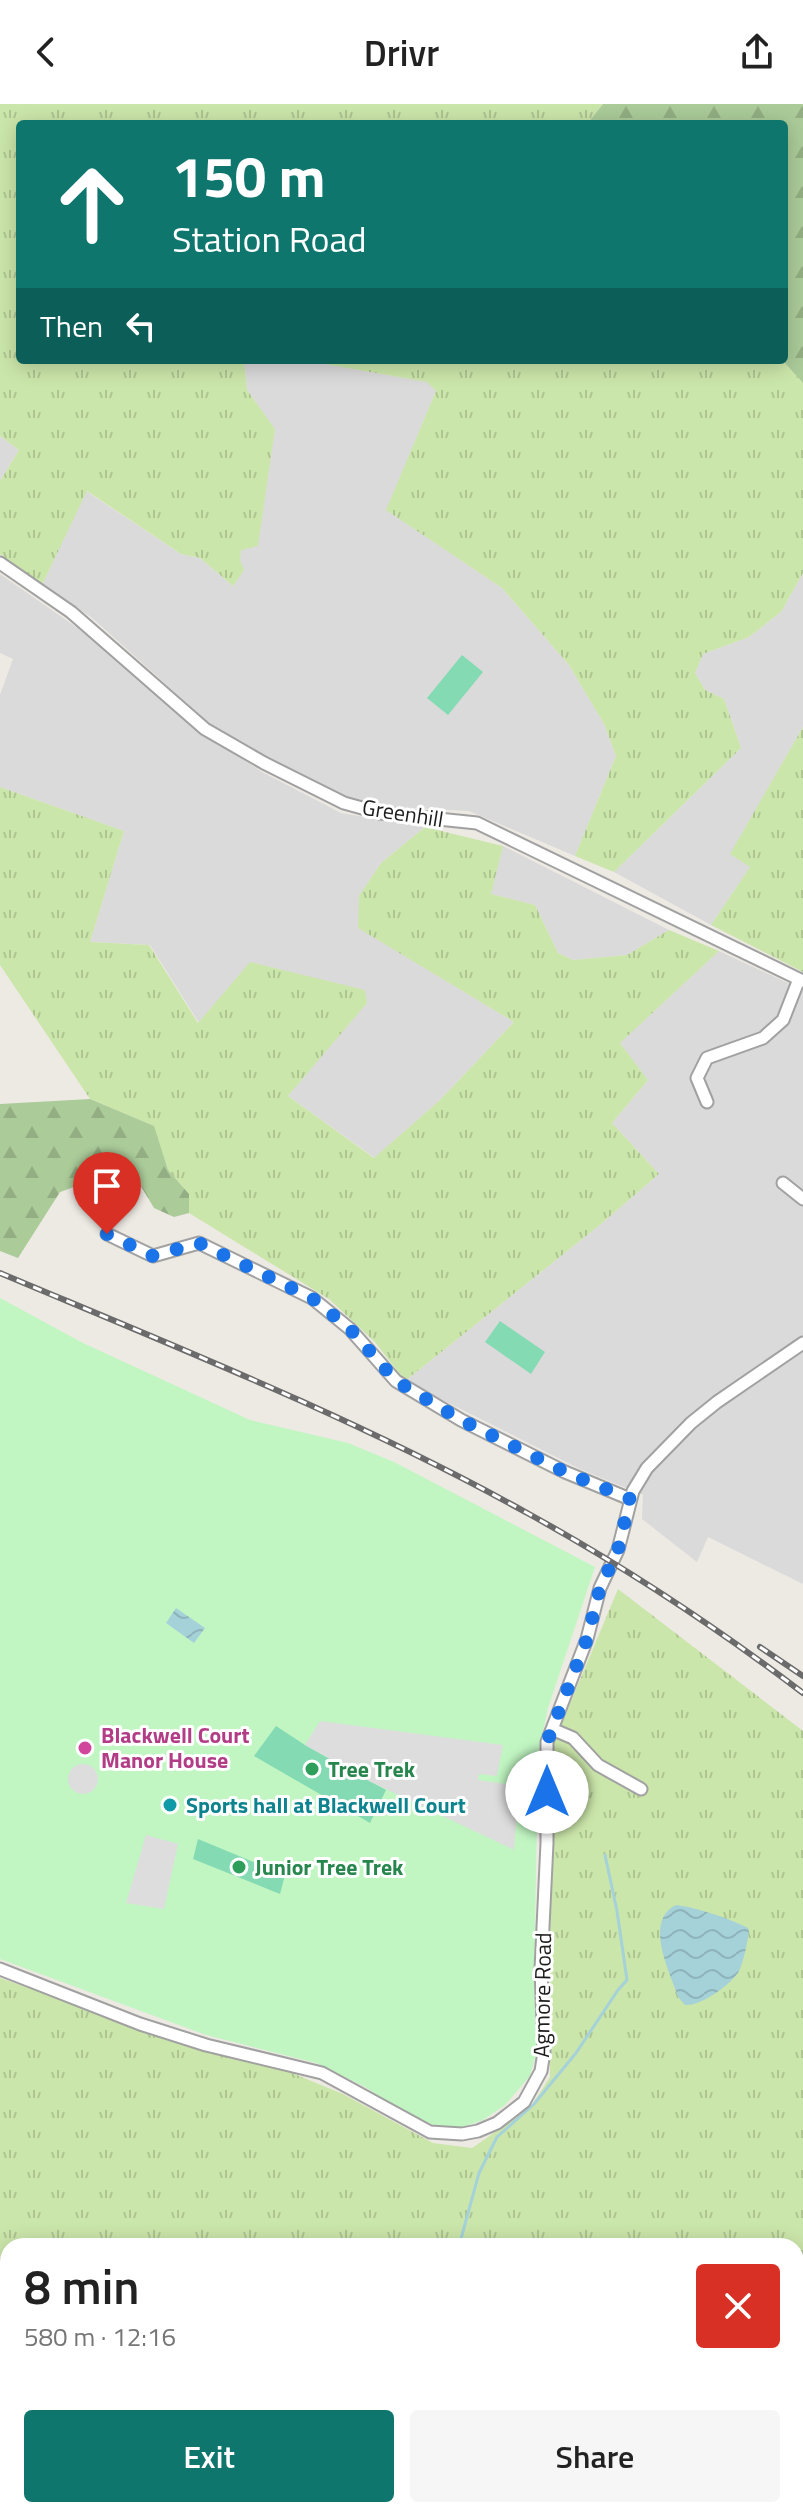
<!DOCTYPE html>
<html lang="en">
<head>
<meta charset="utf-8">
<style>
	body { margin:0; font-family:"Titillium Web",sans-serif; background:#f6f6f6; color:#222; height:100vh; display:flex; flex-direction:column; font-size:30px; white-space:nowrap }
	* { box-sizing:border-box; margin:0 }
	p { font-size:26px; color:#767676 }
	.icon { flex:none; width:44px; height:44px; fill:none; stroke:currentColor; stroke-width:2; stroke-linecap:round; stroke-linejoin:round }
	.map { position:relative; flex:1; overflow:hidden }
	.details { position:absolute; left:0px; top:2134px; width:804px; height:280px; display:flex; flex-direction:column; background:#fff; border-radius:24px 24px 0 0; box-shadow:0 4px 20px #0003 }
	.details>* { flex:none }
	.banner { position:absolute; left:16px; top:16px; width:772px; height:244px; border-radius:8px; box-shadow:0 4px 20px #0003; background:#0f766e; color:#fff; overflow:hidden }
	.pin { position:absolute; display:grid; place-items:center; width:68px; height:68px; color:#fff; margin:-82px -34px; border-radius:50% 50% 50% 0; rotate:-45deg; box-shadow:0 0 8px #0007 }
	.pin .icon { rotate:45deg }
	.me { position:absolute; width:88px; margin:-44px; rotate:0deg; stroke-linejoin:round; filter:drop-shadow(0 0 6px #0008) }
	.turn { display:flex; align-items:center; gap:28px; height:168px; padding:0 24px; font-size:36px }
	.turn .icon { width:104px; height:104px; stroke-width:2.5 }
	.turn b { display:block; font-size:56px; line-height:68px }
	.then { display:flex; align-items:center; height:76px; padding:0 24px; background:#0003; gap:16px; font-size:30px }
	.round { display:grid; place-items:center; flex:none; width:84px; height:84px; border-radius:8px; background:#f6f6f6 }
	.head { display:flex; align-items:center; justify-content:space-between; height:136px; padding:0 24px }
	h1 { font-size:48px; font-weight:600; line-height:60px }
	.action { display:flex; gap:16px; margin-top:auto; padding:16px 24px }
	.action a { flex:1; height:92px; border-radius:8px; background:#0f766e; color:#fff; font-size:32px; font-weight:600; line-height:92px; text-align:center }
	.action a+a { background:#f6f6f6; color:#222 }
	header { display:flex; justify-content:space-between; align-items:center; height:104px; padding:0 24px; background:#fff; font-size:36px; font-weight:600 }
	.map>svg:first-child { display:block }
	.residential { fill:#dbdada }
	.farmland { fill:url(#farmland-rules) }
	.grass { fill:url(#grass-tufts) }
	.forest { fill:url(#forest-firs) }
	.park { fill:#c1f6c2 }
	.pitch { fill:#84dab3 }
	.parking { fill:#ddd }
	.water { fill:url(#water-waves) }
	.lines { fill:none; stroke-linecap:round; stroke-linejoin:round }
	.stream { stroke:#a5d1d9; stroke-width:3 }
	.street-casing { stroke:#a1a1a1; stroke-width:15 }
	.secondary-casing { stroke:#696e09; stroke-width:20 }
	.street { stroke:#fff; stroke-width:11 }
	.secondary { stroke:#f6f6b8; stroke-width:16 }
	.rail-casing { stroke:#6b6b6b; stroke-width:6 }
	.rail { stroke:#fff; stroke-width:3; stroke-dasharray:9; stroke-linecap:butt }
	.route { stroke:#1a73e8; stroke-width:14; stroke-dasharray:0 25.2 }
	.hotel-dot { fill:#d1479c; stroke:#fff; stroke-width:3 }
	.leisure-dot { fill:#2e9e5b; stroke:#fff; stroke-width:3 }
	.culture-dot { fill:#0f9aa8; stroke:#fff; stroke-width:3 }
	.labels { text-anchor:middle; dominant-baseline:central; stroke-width:6; stroke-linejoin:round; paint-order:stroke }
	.street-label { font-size:22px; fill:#1d1d1d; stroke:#fff }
	.hotel-label { font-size:22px; font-weight:bold; fill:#b23c85; stroke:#fff; text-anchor:start }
	.leisure-label { font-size:22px; font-weight:bold; fill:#27864d; stroke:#fff; text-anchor:start }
	.culture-label { font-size:22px; font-weight:bold; fill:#0d838f; stroke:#fff; text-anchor:start }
</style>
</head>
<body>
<header><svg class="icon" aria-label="back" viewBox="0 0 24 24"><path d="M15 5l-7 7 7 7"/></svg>Drivr<svg class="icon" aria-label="share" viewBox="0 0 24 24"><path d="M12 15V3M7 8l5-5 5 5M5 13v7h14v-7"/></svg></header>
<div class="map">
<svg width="803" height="2414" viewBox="0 0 803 2414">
	<defs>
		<pattern id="farmland-rules" width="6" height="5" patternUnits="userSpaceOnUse" patternTransform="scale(2)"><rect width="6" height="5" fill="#ebecce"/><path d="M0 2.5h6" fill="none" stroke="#c9cab0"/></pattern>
		<pattern id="grass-tufts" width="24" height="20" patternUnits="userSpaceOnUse" patternTransform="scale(2)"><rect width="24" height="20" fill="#cbe6aa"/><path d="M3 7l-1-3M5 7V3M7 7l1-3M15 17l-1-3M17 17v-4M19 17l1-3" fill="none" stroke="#aec592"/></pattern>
		<pattern id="forest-firs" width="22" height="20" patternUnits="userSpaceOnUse" patternTransform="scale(2)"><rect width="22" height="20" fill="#abcb99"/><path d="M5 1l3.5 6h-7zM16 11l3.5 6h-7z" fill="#93ae83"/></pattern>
		<pattern id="water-waves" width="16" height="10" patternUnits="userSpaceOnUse" patternTransform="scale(2)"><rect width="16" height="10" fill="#a5d1d9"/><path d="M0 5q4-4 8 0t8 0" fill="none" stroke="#8eb3ba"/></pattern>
	</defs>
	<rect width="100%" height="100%" fill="#ede9e3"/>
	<path class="residential" d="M 244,256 L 302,256 L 428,278 L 436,287 L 387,406 L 502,484 L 569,561 L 604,620 L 616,652 L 575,752 L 469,707 L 376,702 L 343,693 L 259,652 L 209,619 L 91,513 L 42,481 L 86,387 L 181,450 L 200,454 L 233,482 L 241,446 L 249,443 L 275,326 L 247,286 Z
		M 0,332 L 19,346 L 0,377 Z
		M 803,469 L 803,623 L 731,750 L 751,762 L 711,821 L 614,768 L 741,644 L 724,595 L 705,586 L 695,569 L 703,550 L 749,533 L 781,508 Z
		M 0,470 L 92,534 L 196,625 L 262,668 L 341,709 L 425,723 L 381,759 L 359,792 L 359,824 L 514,918 L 440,996 L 375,1054 L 288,992 L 366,899 L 199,919 L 150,841 L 90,838 L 124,727 L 0,683 L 0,591 L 13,555 L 0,549 Z
		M 503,742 L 669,826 L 627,851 L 573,856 L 558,849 L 535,801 L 490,790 Z
		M 719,847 L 803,886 L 803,1480 L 708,1433 L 697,1458 L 642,1415 L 643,1391 L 580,1365 L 405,1277 L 601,1120 L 659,1070 L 612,1019 L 648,976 L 619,939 Z"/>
	<path class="farmland" d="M 0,2364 L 8,2369 L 8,2406 L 112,2406 L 149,2414 L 0,2414 Z"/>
	<path class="grass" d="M 0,0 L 603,0 L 587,20 L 20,20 L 20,256 L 244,256 L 247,286 L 275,325 L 258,442 L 241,446 L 240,456 L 244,466 L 233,482 L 200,454 L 181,450 L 87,387 L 42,481 L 0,450 L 0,377 L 19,346 L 0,332 Z
		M 302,256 L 782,256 L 803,279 L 803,469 L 781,508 L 749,533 L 703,550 L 695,569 L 705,586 L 724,595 L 741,644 L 614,768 L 575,752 L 616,652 L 604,620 L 569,561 L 502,484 L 386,406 L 436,287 L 427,278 Z
		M 803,623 L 803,868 L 711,821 L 750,763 L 730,750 Z
		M 0,683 L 124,727 L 90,838 L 149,841 L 198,919 L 250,858 L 365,886 L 367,899 L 288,992 L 374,1054 L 440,996 L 514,918 L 358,824 L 359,792 L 381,759 L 425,723 L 503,742 L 491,790 L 535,801 L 558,849 L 573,856 L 627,851 L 669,826 L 719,847 L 620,939 L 648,976 L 612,1019 L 659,1070 L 601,1120 L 405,1277 L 375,1238 L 329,1195 L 189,1109 L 189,1090 L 168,1066 L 153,1022 L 90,995 L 0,861 Z
		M 618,1485 L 803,1627 L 803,2414 L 181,2414 L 161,2406 L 796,2406 L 796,2142 L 8,2142 L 8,2341 L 0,2337 L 0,1874 L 214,1949 L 287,1967 L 343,1990 L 433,2039 L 472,2044 L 530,2004 L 550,1973 L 551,1645 Z"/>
	<path class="forest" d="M 603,0 L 803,0 L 803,279 L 782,256 L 784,256 L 784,20 L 587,20 Z
		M 90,995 L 154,1022 L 168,1066 L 189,1090 L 189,1109 L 174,1113 L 154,1104 L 139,1079 L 114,1069 L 60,1088 L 18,1154 L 0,1147 L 0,1000 Z"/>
	<path class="park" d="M 0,1194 L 83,1239 L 250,1316 L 348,1339 L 394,1358 L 595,1463 L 548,1604 L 538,1650 L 534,1883 L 537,1946 L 530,1972 L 505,2001 L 483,2016 L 460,2024 L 436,2022 L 405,2009 L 365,1983 L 316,1959 L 206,1931 L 0,1855 Z"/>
	<path class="pitch" d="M 462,551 L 483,568 L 448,611 L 427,594 Z
		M 500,1217 L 545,1248 L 531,1270 L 485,1238 Z
		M 276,1622 L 305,1641 L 386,1686 L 370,1719 L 254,1652 Z
		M 198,1735 L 285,1771 L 280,1790 L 193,1755 Z"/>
	<path class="parking" d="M 320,1617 L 503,1641 L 497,1672 L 479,1670 L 478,1676 L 519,1682 L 514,1746 L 371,1678 L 305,1641 Z
		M68 1675a15 15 0 1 1 30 0a15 15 0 1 1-30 0Z
		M 146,1731 L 178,1740 L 164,1805 L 126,1799 Z"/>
	<path class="water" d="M 176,1504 L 205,1524 L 194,1539 L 166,1519 Z
		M 676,1801 C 695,1803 731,1815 748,1824 L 749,1828 C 747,1840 744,1856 739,1867 C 732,1880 700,1903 685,1901 L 678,1893 C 670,1868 643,1817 676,1801 Z"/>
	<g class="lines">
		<path class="stream" d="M 459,2142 L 479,2069 L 497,2033 L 534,2000 L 576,1949 L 618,1886 L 627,1876 L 617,1807 L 605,1751
			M 378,2414 L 381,2406"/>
		<defs>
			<path id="street" d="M 0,459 L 71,508 L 205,625 L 264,659 L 344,699 L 380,709 L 477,719 L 803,877
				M 707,998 L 697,974 L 707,954 L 763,934 L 783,916 L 799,875
				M 783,1079 L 803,1095
				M 107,1130 L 153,1152 L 199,1139 L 312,1194 L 350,1225 L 396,1277 L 461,1316 L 565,1368 L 630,1395
				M 552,1625 L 573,1634 L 598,1661 L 641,1685
				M 0,1865 L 140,1920 L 206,1941 L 322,1969 L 430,2028 L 462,2030 L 478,2027 L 497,2019 L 524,1998 L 541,1967 L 544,1948 L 541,1865 L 547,1739 L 547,1638 L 587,1535 L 600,1484 L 618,1446 L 633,1387 L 647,1364 L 691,1319 L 717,1298 L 803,1239"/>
			<path id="secondary" d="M 0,2347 L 8,2351
				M 143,2406 L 162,2414"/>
		</defs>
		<use href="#street" class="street-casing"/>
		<use href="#secondary" class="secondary-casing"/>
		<use href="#street" class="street"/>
		<use href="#secondary" class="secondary"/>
		<defs>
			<path id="rail" d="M 0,1169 C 179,1244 360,1316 529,1410 C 625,1463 716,1523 803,1589
				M 760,1543 L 803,1572"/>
		</defs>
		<use href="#rail" class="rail-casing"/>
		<use href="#rail" class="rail"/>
	</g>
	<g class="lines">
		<path class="route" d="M 107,1130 L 153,1152 L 199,1139 L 312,1194 L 350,1225 L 396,1277 L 461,1316 L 565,1368 L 630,1395 L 618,1446 L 600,1484 L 587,1535 L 547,1638 L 547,1688"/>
	</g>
	<circle class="hotel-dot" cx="85" cy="1644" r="8"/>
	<g class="leisure-dot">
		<circle cx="312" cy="1665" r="8"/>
		<circle cx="239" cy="1763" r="8"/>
	</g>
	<circle class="culture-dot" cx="170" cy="1701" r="8"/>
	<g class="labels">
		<g class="street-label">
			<text transform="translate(403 709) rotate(9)">Greenhill</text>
			<text transform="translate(542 1891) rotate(-89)">Agmore Road</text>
		</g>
		<g class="hotel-label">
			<text x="101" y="1631">Blackwell Court<tspan x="101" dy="25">Manor House</tspan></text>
		</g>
		<g class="leisure-label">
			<text x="328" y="1665">Tree Trek</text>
			<text x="255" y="1763">Junior Tree Trek</text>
		</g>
		<g class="culture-label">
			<text x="186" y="1701">Sports hall at Blackwell Court</text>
		</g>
	</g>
</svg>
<div class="pin" style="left:107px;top:1130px;background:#d93025"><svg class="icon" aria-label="arrive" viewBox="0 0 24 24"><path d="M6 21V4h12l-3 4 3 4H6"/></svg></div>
<svg class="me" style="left:547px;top:1688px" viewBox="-20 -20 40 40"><circle r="19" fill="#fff"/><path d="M0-13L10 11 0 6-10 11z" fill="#1a73e8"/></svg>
<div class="banner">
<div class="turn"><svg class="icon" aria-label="ahead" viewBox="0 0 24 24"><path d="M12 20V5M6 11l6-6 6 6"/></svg><div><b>150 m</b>Station Road</div></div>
<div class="then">Then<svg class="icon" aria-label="left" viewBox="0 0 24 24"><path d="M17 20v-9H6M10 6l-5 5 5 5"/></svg></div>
</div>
<section class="details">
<div class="head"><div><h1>8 min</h1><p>580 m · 12:16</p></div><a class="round" style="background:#d93025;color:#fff"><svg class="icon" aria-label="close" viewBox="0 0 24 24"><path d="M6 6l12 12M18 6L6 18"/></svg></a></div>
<div class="action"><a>Exit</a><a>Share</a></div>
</section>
</div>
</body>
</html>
